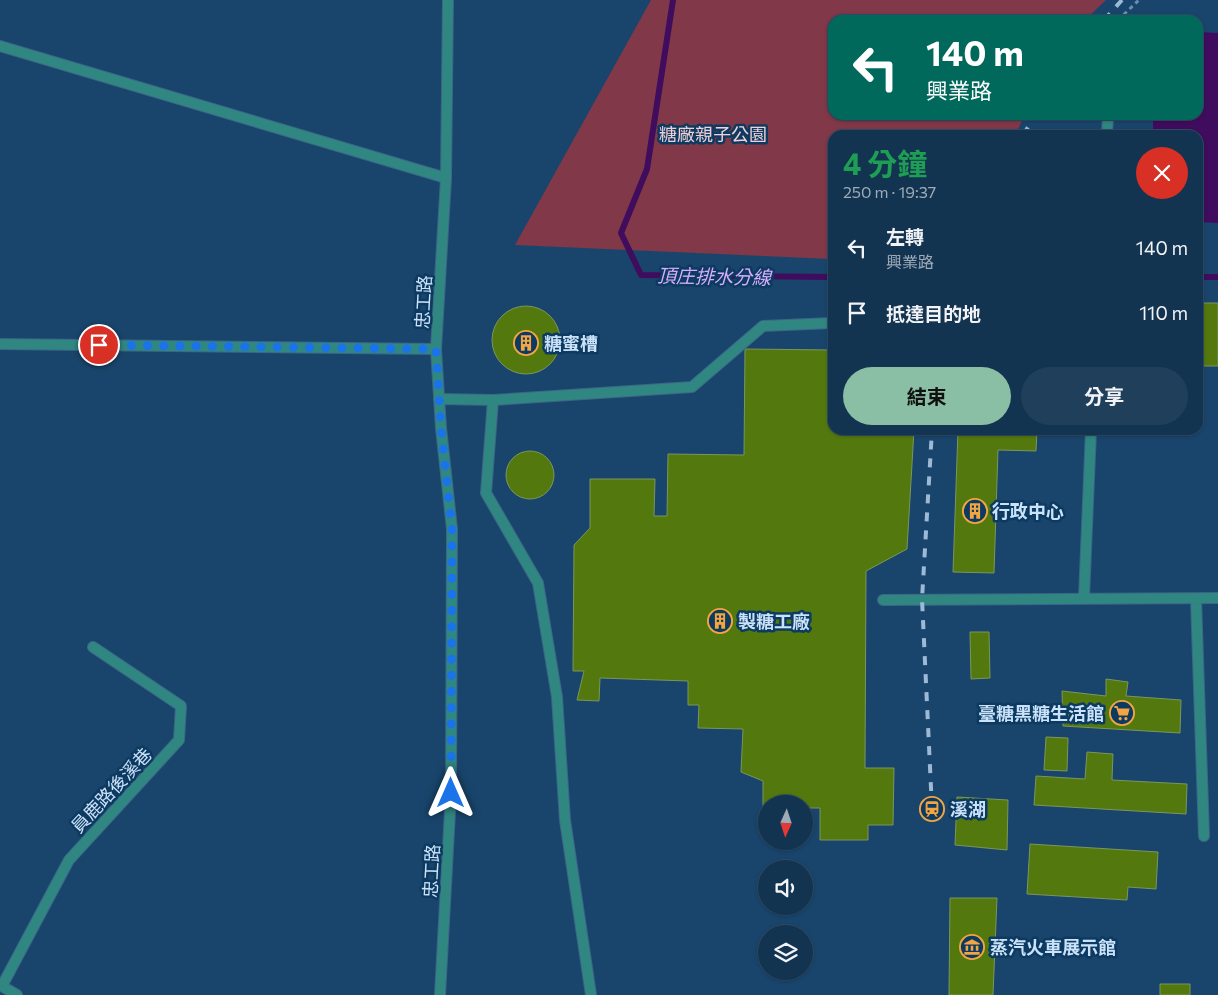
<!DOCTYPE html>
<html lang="zh-TW">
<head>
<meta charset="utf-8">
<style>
	body { margin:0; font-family:Commissioner,"Noto Sans TC",sans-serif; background:#203f5b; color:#f1f3f6; height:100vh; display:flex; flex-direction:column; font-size:19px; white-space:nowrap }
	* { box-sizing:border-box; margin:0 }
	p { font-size:16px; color:#9daab7 }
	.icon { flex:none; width:28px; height:28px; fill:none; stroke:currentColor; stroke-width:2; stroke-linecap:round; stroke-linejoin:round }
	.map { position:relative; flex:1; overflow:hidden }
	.panel { position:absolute; left:828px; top:130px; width:375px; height:305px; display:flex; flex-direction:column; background:#133451; border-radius:15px; box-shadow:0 1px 4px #0004,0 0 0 1px #324f68 }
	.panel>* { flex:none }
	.hud { position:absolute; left:828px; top:15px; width:375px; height:105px; border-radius:15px; box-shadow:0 1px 4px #0004,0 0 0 1px #324f68; background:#00695c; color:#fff; overflow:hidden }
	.needle { width:32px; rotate:183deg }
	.controls { position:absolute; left:758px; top:795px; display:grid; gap:10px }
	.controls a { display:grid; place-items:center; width:55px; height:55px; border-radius:50%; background:#133451; box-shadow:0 1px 4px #0004,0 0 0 1px #324f68; font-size:25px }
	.pin { position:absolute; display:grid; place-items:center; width:42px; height:42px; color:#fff; margin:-21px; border:2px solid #fff; border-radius:50%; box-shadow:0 1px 5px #0007 }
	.me { position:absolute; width:55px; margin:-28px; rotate:0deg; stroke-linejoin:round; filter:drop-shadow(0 0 4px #0008) }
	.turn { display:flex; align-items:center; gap:18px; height:105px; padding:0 15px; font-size:22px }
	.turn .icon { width:65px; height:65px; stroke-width:2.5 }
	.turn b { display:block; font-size:35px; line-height:42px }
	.round { display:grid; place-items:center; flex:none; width:52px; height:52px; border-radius:26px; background:#203f5b }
	.head { display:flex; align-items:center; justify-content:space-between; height:85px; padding:0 15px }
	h1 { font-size:30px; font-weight:700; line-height:38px; color:#1e9e55 }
	.cta { display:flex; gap:10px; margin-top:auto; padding:10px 15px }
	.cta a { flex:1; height:58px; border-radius:30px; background:#8abfa5; color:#111; font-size:20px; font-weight:700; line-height:58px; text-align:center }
	.cta a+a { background:#203f5b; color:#f1f3f6 }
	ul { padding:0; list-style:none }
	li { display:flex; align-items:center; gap:15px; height:65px; padding:0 15px }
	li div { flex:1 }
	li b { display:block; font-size:19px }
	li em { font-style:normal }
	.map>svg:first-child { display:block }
	.green { fill:#813848 }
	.water { fill:#400c5e }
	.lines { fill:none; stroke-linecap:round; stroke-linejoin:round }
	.stream { stroke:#400c5e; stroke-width:6 }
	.building { fill:#53790e; stroke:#7b955e }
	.service-casing { stroke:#3c6488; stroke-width:12 }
	.minor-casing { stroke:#3c6488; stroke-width:12 }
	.path { stroke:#6d8faf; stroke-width:3; stroke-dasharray:4 4; stroke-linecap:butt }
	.service { stroke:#308781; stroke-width:10 }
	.minor { stroke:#308781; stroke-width:10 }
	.rail { stroke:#9cb9d5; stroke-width:4; stroke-dasharray:9 9; stroke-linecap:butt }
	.route { stroke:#1a73e8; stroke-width:9; stroke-dasharray:0 16.2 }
	.labels { text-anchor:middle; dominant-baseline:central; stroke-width:5; stroke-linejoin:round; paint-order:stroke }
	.park-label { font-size:18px; fill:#f3d0d5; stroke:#0c3a61 }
	.street-label { font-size:18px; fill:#cae2fa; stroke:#0c3a61 }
	.poi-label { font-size:18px; font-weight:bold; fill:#cae2fa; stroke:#0c3a61; text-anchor:start }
	.water-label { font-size:19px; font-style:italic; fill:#d9adfd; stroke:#0c3a61 }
</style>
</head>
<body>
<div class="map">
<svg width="1218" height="995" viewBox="0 0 1218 995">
	<rect width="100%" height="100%" fill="#19456c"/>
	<path class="green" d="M 651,0 L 1106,0 L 1085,20 L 832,20 L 832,115 L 1025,115 L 1015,135 L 832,135 L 832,259 L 515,245 Z"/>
	<path class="water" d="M 1198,32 L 1218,33 L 1218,223 L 1198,222 L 1198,135 L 1153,135 L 1153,115 L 1198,115 Z"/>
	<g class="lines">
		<path class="stream" d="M 673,0 L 647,169 L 621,233 L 641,275 L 832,277
			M 1198,277 L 1218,277"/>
	</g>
	<path class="building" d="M 1198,303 L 1218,303 L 1218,366 L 1202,366 L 1202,349 L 1198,349 Z
		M492 340a34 34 0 1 1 68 0a34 34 0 1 1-68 0Z
		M 745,349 L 832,350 L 832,430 L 914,430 L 907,549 L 866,571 L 865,768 L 894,768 L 893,825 L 868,825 L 868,840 L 820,840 L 820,808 L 804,808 L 804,804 L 766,804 L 766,808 L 763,808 L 763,781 L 741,772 L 743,729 L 698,728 L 699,705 L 688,705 L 688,681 L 600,678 L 599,701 L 577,700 L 584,671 L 573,671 L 574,545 L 590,528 L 590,479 L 655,479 L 654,516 L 667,516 L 668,454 L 744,455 Z
		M 958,430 L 1037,430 L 1036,451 L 998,450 L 994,573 L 953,572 Z
		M506 475a24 24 0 1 1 48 0a24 24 0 1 1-48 0Z
		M 970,632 L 989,632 L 990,678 L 971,679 Z
		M 1106,679 L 1128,682 L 1126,696 L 1181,700 L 1180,733 L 1063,726 L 1062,691 L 1106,696 Z
		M 1046,737 L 1068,738 L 1067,771 L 1044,770 Z
		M 1087,752 L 1113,754 L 1112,780 L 1187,784 L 1186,814 L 1034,805 L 1036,776 L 1085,779 Z
		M 957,797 L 1008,800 L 1007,850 L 955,845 Z
		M 1030,844 L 1158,852 L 1156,889 L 1128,887 L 1127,900 L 1027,894 Z
		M 950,898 L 997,898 L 993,995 L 949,995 Z
		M 1160,984 L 1190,984 L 1190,995 L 1160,995 Z"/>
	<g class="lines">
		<defs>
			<path id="service" d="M 0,46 L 446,178
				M 1107,135 L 1108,115
				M 439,399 L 493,400
				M 1084,598 L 1091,430
				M 1196,599 L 1204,836
				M 883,600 L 1218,598
				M 0,985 L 17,995
				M 2,986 L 69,860 L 179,740 L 181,706 L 93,647
				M 591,995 L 565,820 L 557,697 L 538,583 L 486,493 L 493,400 L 692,387 L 763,326 L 832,323"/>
			<path id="minor" d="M 0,344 L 436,349
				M 440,995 L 451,793 L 452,529 L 441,428 L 436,349 L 446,178 L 448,0"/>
		</defs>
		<use href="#service" class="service-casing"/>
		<use href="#minor" class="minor-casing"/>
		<path class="path" d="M 1118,20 L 1139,0"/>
		<use href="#service" class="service"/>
		<use href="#minor" class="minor"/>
		<path class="rail" d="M 1104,20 L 1122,0
			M 1023,135 L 1036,115
			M 932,809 L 922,599 L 932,430"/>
	</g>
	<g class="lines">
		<path class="route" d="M 99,345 L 436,349 L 441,428 L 452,529 L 451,793"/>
	</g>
	<defs>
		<symbol id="building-ring" viewBox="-11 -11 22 22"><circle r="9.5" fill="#0c3a61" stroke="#f3a542" stroke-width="1.5"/><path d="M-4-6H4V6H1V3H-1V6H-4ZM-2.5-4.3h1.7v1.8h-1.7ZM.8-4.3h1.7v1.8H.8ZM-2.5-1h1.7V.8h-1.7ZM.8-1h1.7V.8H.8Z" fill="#f3a542"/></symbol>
		<symbol id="supermarket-ring" viewBox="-11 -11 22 22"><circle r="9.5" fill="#0c3a61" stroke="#f3a542" stroke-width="1.5"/><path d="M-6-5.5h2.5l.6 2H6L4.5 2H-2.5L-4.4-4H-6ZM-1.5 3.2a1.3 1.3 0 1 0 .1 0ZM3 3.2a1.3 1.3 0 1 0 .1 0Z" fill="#f3a542"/></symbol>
		<symbol id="station-ring" viewBox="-11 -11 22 22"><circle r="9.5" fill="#0c3a61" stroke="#f3a542" stroke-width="1.5"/><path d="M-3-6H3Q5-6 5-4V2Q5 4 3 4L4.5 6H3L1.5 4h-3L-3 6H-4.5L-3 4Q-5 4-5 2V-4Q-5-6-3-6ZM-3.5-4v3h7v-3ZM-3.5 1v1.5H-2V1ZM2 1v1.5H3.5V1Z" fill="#f3a542"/></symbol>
		<symbol id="museum-ring" viewBox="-11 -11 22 22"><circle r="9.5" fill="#0c3a61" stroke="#f3a542" stroke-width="1.5"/><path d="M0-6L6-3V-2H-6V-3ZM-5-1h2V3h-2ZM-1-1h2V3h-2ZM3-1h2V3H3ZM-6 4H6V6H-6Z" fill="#f3a542"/></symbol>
	</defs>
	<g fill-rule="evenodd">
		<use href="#building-ring" x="512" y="329" width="28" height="28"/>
		<use href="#building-ring" x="961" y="497" width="28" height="28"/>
		<use href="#building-ring" x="706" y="607" width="28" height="28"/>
		<use href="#supermarket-ring" x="1108" y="699" width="28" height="28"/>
		<use href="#station-ring" x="918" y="795" width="28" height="28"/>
		<use href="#museum-ring" x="958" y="933" width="28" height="28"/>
	</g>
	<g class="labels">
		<g class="park-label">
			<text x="713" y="134">糖廠親子公園</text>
		</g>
		<g class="street-label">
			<text transform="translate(423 302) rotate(-87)">忠工路</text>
			<text transform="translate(111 790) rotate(-47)">員鹿路後溪巷</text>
			<text transform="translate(431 871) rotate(-87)">忠工路</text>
		</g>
		<g class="poi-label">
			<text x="544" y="343">糖蜜槽</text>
			<text x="992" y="511">行政中心</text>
			<text x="738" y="621">製糖工廠</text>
			<text x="1104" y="713" text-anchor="end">臺糖黑糖生活館</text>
			<text x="950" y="809">溪湖</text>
			<text x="990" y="947">蒸汽火車展示館</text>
		</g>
		<g class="water-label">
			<text transform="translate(714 276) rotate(1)">頂庄排水分線</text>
		</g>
	</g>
</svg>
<div class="controls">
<a><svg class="needle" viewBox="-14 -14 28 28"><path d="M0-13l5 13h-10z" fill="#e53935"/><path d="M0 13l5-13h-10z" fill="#9daab7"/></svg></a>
<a><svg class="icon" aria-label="sound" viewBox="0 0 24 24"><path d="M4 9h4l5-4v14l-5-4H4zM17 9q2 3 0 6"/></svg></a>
<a><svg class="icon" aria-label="layers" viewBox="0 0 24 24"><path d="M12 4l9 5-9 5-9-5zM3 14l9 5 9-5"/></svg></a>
</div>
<div class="pin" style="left:99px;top:345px;background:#d93025"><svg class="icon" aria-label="arrive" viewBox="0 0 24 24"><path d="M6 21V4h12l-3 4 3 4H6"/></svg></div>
<svg class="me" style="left:451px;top:793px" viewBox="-20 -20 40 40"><path d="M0-17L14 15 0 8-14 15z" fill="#1a73e8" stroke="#fff" stroke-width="4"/></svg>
<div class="hud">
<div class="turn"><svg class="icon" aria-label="left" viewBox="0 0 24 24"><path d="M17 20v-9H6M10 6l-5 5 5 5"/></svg><div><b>140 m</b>興業路</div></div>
</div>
<section class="panel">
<div class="head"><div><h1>4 分鐘</h1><p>250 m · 19:37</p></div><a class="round" style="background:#d93025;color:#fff"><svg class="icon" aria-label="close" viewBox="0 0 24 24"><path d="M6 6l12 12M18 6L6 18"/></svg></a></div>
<ul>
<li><svg class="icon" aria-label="left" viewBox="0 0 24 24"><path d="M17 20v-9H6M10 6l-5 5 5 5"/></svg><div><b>左轉</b><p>興業路</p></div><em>140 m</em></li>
<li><svg class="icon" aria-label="arrive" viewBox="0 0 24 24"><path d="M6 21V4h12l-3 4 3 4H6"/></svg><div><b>抵達目的地</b></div><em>110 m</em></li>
</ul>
<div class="cta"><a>結束</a><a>分享</a></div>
</section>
</div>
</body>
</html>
